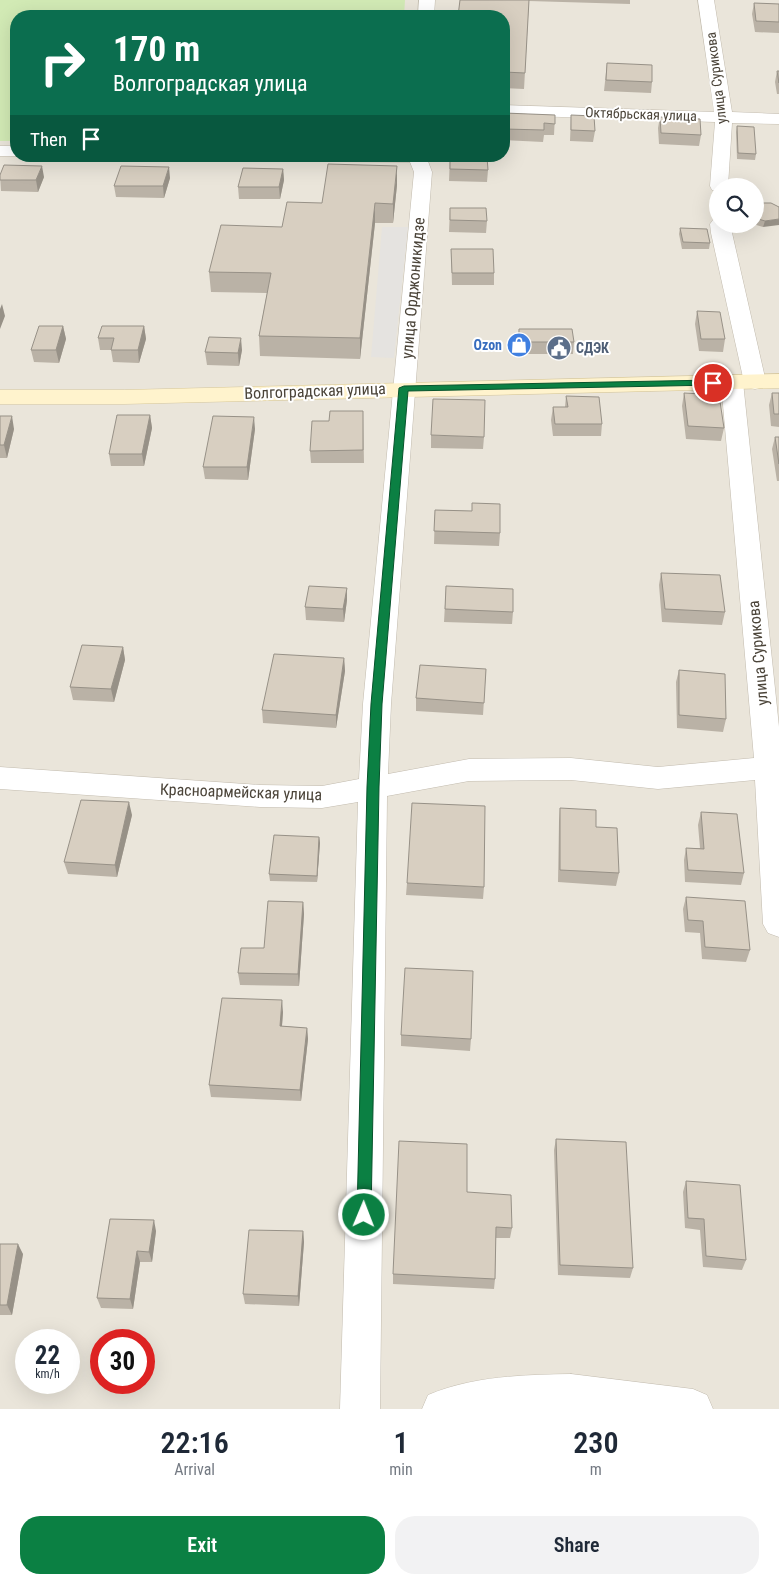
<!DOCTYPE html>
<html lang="en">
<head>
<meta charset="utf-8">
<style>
	body { margin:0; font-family:"Roboto Condensed",sans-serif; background:#f2f2f3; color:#1f2937; height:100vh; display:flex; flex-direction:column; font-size:19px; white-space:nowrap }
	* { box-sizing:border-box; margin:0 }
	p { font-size:16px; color:#747a83 }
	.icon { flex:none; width:28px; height:28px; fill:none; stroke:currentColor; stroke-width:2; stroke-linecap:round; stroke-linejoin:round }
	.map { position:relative; height:1409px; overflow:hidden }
	.side { display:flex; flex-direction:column; background:#fff; flex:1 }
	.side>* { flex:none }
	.top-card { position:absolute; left:10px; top:10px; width:500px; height:152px; border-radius:20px; box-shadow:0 5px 20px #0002; background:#0b6e4f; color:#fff; overflow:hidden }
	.buttons { position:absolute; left:709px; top:178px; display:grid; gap:10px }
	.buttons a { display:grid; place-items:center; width:55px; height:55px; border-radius:50%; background:#fff; box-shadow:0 5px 20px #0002; font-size:25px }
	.speed { position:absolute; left:15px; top:1329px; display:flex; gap:10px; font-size:25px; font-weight:700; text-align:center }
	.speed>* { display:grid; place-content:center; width:65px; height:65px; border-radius:50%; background:#fff; box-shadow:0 5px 20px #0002; line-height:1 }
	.speed small { font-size:12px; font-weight:400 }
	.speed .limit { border:8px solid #d22; background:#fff; color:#111 }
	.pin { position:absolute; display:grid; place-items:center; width:42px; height:42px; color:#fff; margin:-21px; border:2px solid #fff; border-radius:50%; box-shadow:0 1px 5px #0007 }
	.me { position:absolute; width:55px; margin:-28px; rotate:1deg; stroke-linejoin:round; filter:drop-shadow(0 0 4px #0008) }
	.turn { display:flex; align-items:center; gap:18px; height:105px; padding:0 20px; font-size:22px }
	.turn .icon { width:65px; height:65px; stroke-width:2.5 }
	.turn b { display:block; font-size:35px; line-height:42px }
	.then { display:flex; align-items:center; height:48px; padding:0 20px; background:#0003; gap:10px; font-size:19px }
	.eta { display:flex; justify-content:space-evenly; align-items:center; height:85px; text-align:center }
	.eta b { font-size:30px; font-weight:600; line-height:35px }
	.primary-button { display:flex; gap:10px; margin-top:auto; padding:10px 20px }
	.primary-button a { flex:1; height:58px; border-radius:20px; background:#0b8043; color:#fff; font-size:20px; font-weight:600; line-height:58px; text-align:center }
	.primary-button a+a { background:#f2f2f3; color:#1f2937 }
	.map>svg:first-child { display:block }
	.residential { fill:#eae5da; fill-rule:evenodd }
	.green { fill:#d2eab5 }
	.parking { fill:#e5e3e0 }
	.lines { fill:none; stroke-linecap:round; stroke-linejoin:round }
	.street-casing { stroke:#c2bbae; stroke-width:1 }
	.secondary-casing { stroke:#d6c79b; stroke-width:1 }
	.street { fill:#fff; fill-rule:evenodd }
	.secondary { fill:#fff3cd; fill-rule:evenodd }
	.wall { fill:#bab2a6 }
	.shaded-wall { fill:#979187 }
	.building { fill:#d8cfc1; stroke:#979187 }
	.route { fill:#0b8043; stroke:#07532c }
	.labels { text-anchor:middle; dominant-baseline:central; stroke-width:4; stroke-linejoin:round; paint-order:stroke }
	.far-street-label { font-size:14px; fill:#4b4439; stroke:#fff }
	.far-shop-label { font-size:14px; font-weight:bold; fill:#366cbe; stroke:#fff; text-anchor:end }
	.far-service-label { font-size:14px; font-weight:bold; fill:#4e5e75; stroke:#fff; text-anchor:start }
	.street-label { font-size:16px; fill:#4b4439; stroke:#fff }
</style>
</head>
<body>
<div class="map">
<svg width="779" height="1409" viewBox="0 0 779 1409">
	<rect width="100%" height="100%" fill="#f6f3ec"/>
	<path class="residential" d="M 0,0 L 779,0 L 779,1409 L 0,1409 ZM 16,16 L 504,16 L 504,156 L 16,156 ZM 718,186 L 755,186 L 755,224 L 718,224 ZM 26,1340 L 69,1340 L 69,1382 L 26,1382 ZM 101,1340 L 144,1340 L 144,1382 L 101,1382 Z"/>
	<path class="green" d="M 0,0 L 405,0 L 404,16 L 16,16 L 16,141 L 0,141 Z"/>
	<path class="parking" d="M 382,227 L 408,227 L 394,358 L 371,357 Z"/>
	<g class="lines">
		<defs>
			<path id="street" d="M 419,0 L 435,0 L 434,16 L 418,16 Z
				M 698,0 L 714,0 L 732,112 L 779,114 L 779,124 L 732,123 L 728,186 L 718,186 L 718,191 L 712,190 L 710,186 L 715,122 L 504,115 L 504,105 L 714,112 Z
				M 0,146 L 16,146 L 17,156 L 0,156 Z
				M 256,156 L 426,156 L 432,172 L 391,704 L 388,774 L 469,759 L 571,758 L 658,767 L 754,758 L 721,382 L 724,377 L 732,375 L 740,377 L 743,382 L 779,727 L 779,937 L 768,933 L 763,924 L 755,780 L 658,789 L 571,780 L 469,781 L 387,796 L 380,1409 L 340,1409 L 358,802 L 322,808 L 260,807 L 0,789 L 0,767 L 260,785 L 322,786 L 359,779 L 363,704 L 414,172 L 410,162 L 265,161 L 259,160 Z
				M 718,219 L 718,224 L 730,224 L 766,382 L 763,387 L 755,389 L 747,387 L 744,382 L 711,233 L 710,224 L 713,220 Z
				M 571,1374 L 693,1389 L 707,1395 L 713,1409 L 422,1409 L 428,1395 C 473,1376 523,1375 571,1374 Z"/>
			<path id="secondary" d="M 779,374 L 779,388 L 124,404 L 0,404 L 0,390 L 124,390 Z"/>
		</defs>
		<use href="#street" class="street-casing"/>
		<use href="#secondary" class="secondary-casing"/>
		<use href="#street" class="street"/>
		<use href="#secondary" class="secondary"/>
	</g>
	<path class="wall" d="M 460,0 L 630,0 L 630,4 L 529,1 L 524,89 L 504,88 L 504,16 Z
		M 754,3 L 779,4 L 779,33 L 755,32 L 752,14 Z
		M 607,63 L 652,82 L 651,93 L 604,91 Z
		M 777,71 L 779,71 L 779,94 L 777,94 L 775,82 Z
		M 504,113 L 555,115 L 554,135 L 544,135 L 543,142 L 504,140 Z
		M 571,115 L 595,131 L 593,142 L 570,141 Z
		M 660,117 L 701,135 L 699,146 L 659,144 L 658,128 Z
		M 737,126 L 756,154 L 755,160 L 737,159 L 736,132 Z
		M 450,156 L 488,170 L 487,182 L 449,181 Z
		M 283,169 L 284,180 L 280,199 L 239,199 L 238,187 Z
		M 0,175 L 44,177 L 38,192 L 1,191 Z
		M 170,178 L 164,198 L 116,197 L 114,186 Z
		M 397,185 L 393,223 L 375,223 L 360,359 L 260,356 L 259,336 L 267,293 L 211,292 L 209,272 L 322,203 Z
		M 755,203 L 779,207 L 763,227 L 753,224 L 755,224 Z
		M 450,208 L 487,221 L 486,233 L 449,232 Z
		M 680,228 L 710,243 L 709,249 L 682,249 L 679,234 Z
		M 451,249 L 494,273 L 494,285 L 452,285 Z
		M 697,311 L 725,339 L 723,352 L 699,351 L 695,324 Z
		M 63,326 L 66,339 L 59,363 L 34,362 L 31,350 Z
		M 144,326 L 146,339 L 139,363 L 113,362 L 111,350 L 100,350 L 98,338 Z
		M 519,329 L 574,342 L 573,354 L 518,354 L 518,341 Z
		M 242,350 L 239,366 L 207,365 L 205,352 Z
		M 684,393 L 724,428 L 721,441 L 686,439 L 682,406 Z
		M 772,393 L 779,393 L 779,427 L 771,426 L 769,405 Z
		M 566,396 L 602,424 L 601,436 L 553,436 L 551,420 L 553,407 L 565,407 Z
		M 363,411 L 364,463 L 311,463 L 310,451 L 329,421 Z
		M 150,415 L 152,428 L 144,466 L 111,466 L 109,454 Z
		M 0,416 L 14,429 L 7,458 L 0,458 Z
		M 255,429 L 248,480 L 205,479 L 203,467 Z
		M 431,435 L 484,437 L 483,449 L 431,448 Z
		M 775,437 L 779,437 L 779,481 L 777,481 L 772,449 Z
		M 472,503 L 500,533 L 499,546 L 434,544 L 435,510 L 472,511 Z
		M 661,573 L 725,612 L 722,625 L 662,622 L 659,585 Z
		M 446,586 L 513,612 L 512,624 L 444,622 Z
		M 347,588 L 347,600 L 344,622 L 306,620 L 305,607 Z
		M 123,647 L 125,660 L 114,702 L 73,700 L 70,687 Z
		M 344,658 L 345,671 L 336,728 L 263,723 L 262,710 Z
		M 486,669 L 483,715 L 416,711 L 416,698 Z
		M 679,670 L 726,719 L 723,732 L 677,728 L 676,682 Z
		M 560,808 L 596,827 L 619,873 L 616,886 L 558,882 L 559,821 Z
		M 701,812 L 744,873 L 741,885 L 685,882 L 684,860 L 686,848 L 700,848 L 698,825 Z
		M 132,815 L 117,877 L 68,874 L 64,862 Z
		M 319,837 L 320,843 L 317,882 L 270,881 L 269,874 Z
		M 407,883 L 484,887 L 483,899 L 406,895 Z
		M 686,897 L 750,950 L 746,962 L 702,959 L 700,933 L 685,932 L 683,909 Z
		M 303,902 L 304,914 L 299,986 L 240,985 L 238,973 L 264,948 Z
		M 283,1012 L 282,1026 L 307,1028 L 308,1039 L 301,1101 L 211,1097 L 209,1085 Z
		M 401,1035 L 471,1039 L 470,1051 L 401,1046 Z
		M 556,1139 L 633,1268 L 630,1278 L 558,1275 L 554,1150 Z
		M 686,1181 L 746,1260 L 742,1270 L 703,1267 L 700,1230 L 685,1228 L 683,1192 Z
		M 467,1192 L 512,1228 L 510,1238 L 496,1238 L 495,1279 L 494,1289 L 393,1284 L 393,1274 Z
		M 110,1219 L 156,1231 L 152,1262 L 140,1262 L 133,1309 L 101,1308 L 97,1298 Z
		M 303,1231 L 304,1242 L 299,1306 L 245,1304 L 243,1294 Z
		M 0,1244 L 23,1254 L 12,1315 L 0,1315 Z"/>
	<path class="shaded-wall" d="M 42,166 L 44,177 L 38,192 L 36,180 Z
		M 397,166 L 397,185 L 393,223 L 393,204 Z
		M 169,167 L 170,178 L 164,198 L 163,186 Z
		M 283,169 L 284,180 L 280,199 L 279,187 Z
		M 375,203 L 375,223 L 360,359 L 360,338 Z
		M 779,219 L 779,225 L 763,227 L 765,221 Z
		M 2,304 L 5,316 L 0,329 L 0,309 Z
		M 63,326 L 66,339 L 59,363 L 56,350 Z
		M 144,326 L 146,339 L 139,363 L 138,350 Z
		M 241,338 L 242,350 L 239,366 L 238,353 Z
		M 150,415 L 152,428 L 144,466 L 142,454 Z
		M 12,416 L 14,429 L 7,458 L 4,445 Z
		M 254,417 L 255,429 L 248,480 L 247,467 Z
		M 347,588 L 347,600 L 344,622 L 343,609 Z
		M 123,647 L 125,660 L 114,702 L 111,689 Z
		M 344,658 L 345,671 L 336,728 L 336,715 Z
		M 129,802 L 132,815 L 117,877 L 115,865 Z
		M 319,837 L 320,843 L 317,882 L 317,876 Z
		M 303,902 L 304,914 L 299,986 L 298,974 Z
		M 282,1000 L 283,1012 L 281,1038 L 280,1026 Z
		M 307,1028 L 308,1039 L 301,1101 L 300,1090 Z
		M 154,1220 L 156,1231 L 152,1262 L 149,1252 Z
		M 303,1231 L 304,1242 L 299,1306 L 298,1296 Z
		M 18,1244 L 23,1254 L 12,1315 L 7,1305 Z
		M 137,1251 L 140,1262 L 133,1309 L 130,1299 Z"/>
	<path class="building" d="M 460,0 L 529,0 L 525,73 L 504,72 L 504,16 L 458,16 Z
		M 754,3 L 779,4 L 779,22 L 756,21 Z
		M 607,63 L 652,65 L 652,82 L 606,80 Z
		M 777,71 L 779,71 L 779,83 Z
		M 504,113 L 555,115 L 555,124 L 544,123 L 544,130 L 504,129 Z
		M 571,115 L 594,116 L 595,131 L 571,130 Z
		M 660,117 L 700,119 L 701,135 L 661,133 Z
		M 737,126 L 754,127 L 756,154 L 738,153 Z
		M 450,156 L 487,157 L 488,170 L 450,169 Z
		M 328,164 L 397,166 L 393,204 L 375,203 L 360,338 L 259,336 L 271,273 L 209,272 L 221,225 L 282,227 L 287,202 L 322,203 Z
		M 4,165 L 42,166 L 36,180 L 0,180 L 0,175 Z
		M 121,166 L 169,167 L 163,186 L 114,186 Z
		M 243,168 L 283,169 L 279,187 L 238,187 Z
		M 755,203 L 771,203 L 779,207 L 779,219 L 765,221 L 755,218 Z
		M 450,208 L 486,208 L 487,221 L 450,220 Z
		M 680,228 L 707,229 L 710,243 L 683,242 Z
		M 451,249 L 493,249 L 494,273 L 452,273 Z
		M 697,311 L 720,312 L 725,339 L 701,339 Z
		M 39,326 L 63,326 L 56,350 L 31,350 Z
		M 102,326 L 144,326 L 138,350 L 111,350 L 114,338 L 98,338 Z
		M 519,329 L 572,329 L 574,342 L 519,342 Z
		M 209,337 L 241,338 L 238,353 L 205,352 Z
		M 684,393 L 719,395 L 724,428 L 688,426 Z
		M 772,393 L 779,393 L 779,414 L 774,414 Z
		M 566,396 L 599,397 L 602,424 L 555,424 L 553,407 L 568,407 Z
		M 433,399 L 485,400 L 484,437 L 431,435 Z
		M 330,411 L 363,411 L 363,450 L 310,451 L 312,421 L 329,421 Z
		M 117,415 L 150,415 L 142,454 L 109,454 Z
		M 0,416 L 12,416 L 4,445 L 0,445 Z
		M 213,416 L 254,417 L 247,467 L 203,467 Z
		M 775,437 L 779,437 L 779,464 Z
		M 472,503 L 500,504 L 500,533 L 434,531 L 435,510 L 472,511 Z
		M 661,573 L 720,575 L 725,612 L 665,609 Z
		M 309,586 L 347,588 L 343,609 L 305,607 Z
		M 446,586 L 513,589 L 513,612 L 445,609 Z
		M 82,645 L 123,647 L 111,689 L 70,687 Z
		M 274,654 L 344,658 L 336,715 L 262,710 Z
		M 420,665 L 486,669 L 484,703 L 416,698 Z
		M 679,670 L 725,674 L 726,719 L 679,715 Z
		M 81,800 L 129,802 L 115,865 L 64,862 Z
		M 412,803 L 485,806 L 484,887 L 407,883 Z
		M 560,808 L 596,810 L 596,827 L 617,828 L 619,873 L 560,870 Z
		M 701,812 L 737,814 L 744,873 L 688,870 L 686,848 L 704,849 Z
		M 274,835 L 319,837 L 317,876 L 269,874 Z
		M 686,897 L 745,901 L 750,950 L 705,947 L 703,921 L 688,920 Z
		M 268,901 L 303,902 L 298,974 L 238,973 L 241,948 L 264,948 Z
		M 405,968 L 473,971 L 471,1039 L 401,1035 Z
		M 222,998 L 282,1000 L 280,1026 L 307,1028 L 300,1090 L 209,1085 Z
		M 556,1139 L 626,1142 L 633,1268 L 560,1265 Z
		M 399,1141 L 467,1144 L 467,1192 L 511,1195 L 512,1228 L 496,1227 L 495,1279 L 393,1274 Z
		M 686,1181 L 740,1185 L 746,1260 L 706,1256 L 704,1219 L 688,1218 Z
		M 110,1219 L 154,1220 L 149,1252 L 137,1251 L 130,1299 L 97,1298 Z
		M 249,1230 L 303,1231 L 298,1296 L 243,1294 Z
		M 0,1244 L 18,1244 L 7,1305 L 0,1305 Z"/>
	<path class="route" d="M 713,380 L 717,383 L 716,385 L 408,391 L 382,704 L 379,787 L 371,1215 L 369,1220 L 364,1222 L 359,1220 L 357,1215 L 367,787 L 371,704 L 399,388 L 404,386 Z"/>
	<defs>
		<symbol id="shop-disc" viewBox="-11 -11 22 22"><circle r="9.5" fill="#3f7fe0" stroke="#fff"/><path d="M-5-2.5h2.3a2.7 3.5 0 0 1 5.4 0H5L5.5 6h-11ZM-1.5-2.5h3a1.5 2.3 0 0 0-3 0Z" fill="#fff"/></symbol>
		<symbol id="civic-disc" viewBox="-11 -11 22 22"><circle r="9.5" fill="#5c6f8a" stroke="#fff"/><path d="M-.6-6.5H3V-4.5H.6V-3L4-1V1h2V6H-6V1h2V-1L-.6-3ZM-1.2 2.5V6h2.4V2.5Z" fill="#fff"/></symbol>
	</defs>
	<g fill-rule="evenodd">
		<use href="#shop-disc" x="505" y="331" width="28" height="28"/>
		<use href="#civic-disc" x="545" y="334" width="28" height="28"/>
	</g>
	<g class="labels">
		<g class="far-street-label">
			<text transform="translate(716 78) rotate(-97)">улица Сурикова</text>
			<text transform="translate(641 114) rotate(2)">Октябрьская улица</text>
		</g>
		<g class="far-shop-label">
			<text x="502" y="345">Ozon</text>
		</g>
		<g class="far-service-label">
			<text x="576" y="348">СДЭК</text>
		</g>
		<g class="street-label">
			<text transform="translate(413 288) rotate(-85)">улица Орджоникидзе</text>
			<text transform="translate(315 391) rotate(-2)">Волгоградская улица</text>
			<text transform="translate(758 653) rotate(-95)">улица Сурикова</text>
			<text transform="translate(241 792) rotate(2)">Красноармейская улица</text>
		</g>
	</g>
</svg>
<div class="buttons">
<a><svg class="icon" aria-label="search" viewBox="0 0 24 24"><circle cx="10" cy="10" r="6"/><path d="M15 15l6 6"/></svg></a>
</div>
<div class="speed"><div>22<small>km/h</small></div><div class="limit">30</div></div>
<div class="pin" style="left:713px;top:383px;background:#d93025"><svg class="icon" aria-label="arrive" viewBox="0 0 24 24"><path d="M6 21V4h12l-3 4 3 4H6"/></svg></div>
<svg class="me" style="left:364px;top:1215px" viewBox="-20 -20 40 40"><circle r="17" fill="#0b8043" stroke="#fff" stroke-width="3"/><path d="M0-11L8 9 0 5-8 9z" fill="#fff"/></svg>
<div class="top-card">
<div class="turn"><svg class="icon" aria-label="right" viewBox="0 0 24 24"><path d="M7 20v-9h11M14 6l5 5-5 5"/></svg><div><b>170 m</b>Волгоградская улица</div></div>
<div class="then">Then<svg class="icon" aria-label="arrive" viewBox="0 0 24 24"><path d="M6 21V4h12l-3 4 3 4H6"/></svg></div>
</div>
</div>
<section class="side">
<div class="eta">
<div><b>22:16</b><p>Arrival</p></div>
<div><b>1</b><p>min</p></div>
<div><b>230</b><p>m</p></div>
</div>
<div class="primary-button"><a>Exit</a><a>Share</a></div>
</section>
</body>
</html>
